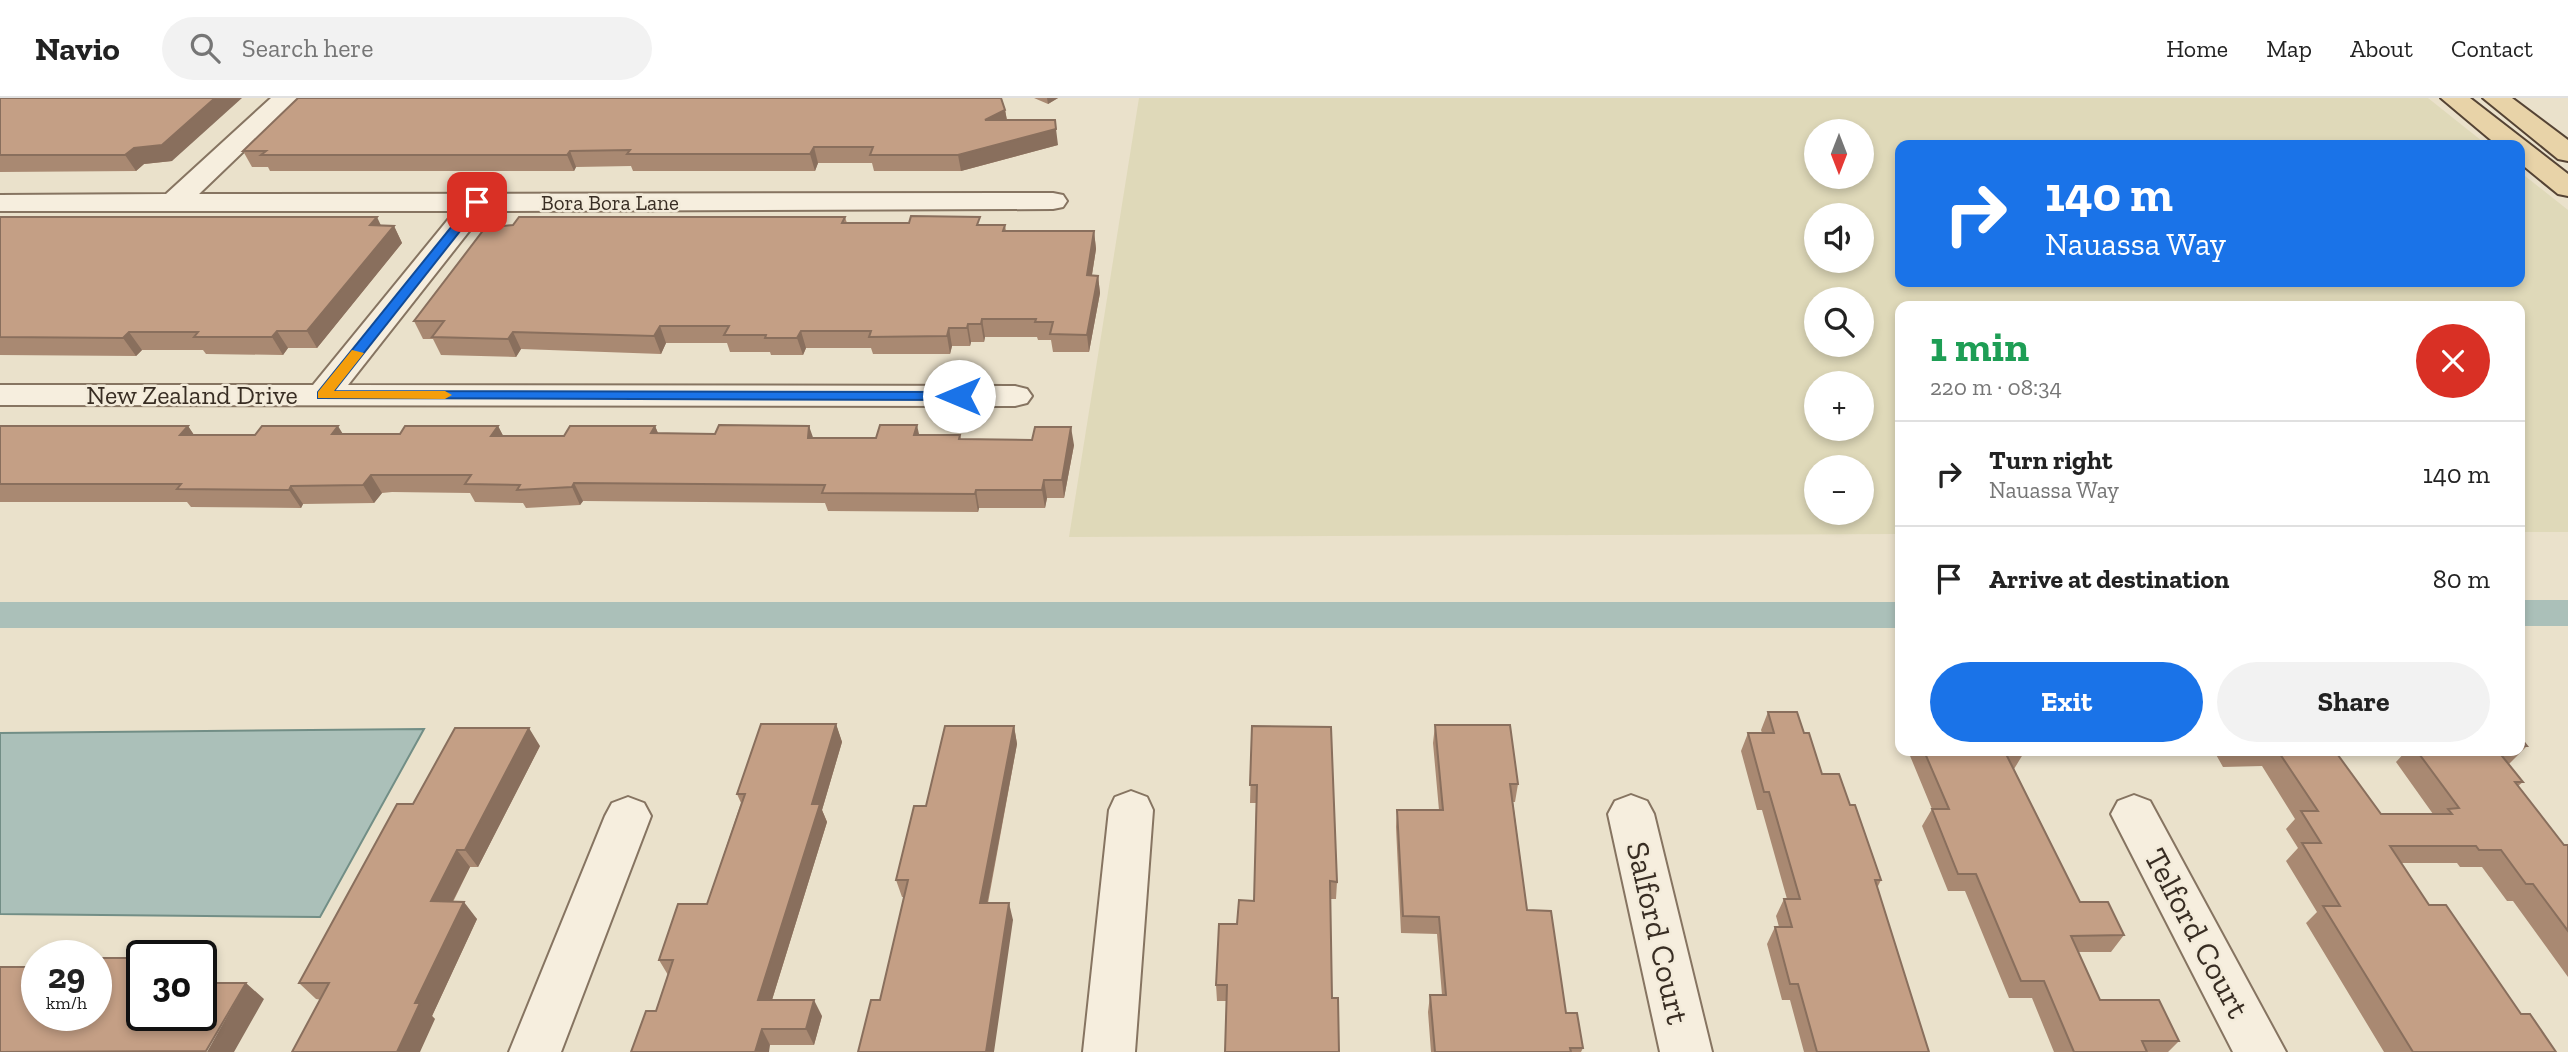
<!DOCTYPE html>
<html lang="en">
<head>
<meta charset="utf-8">
<style>
	body { margin:0; font-family:"Zilla Slab",serif; background:#f2f2f2; color:#222; height:100vh; display:flex; flex-direction:column; font-size:26px; white-space:nowrap }
	* { box-sizing:border-box; margin:0 }
	p { font-size:23px; color:#767676 }
	.icon { flex:none; width:38px; height:38px; fill:none; stroke:currentColor; stroke-width:2; stroke-linecap:round; stroke-linejoin:round }
	.map { position:relative; flex:1; overflow:hidden }
	.sheet { position:absolute; left:1895px; top:203px; width:630px; height:455px; display:flex; flex-direction:column; background:#fff; border-radius:14px; box-shadow:0 4px 10px #0003 }
	.sheet>* { flex:none }
	.top-card { position:absolute; left:1895px; top:42px; width:630px; height:147px; border-radius:14px; box-shadow:0 4px 10px #0003; background:#1a73e8; color:#fff; overflow:hidden }
	.needle { width:46px; rotate:180deg }
	.tools { position:absolute; left:1804px; top:21px; display:grid; gap:14px }
	.tools a { display:grid; place-items:center; width:70px; height:70px; border-radius:50%; background:#fff; box-shadow:0 4px 10px #0003; font-size:35px }
	.speed { position:absolute; left:21px; top:842px; display:flex; gap:14px; font-size:35px; font-weight:700; text-align:center }
	.speed>* { display:grid; place-content:center; width:91px; height:91px; border-radius:50%; background:#fff; box-shadow:0 4px 10px #0003; line-height:1 }
	.speed small { font-size:18px; font-weight:400 }
	.speed .limit { border:4px solid #111; border-radius:10px; background:#fff; color:#111 }
	.pin { position:absolute; display:grid; place-items:center; width:60px; height:60px; color:#fff; margin:-30px; border-radius:14px; box-shadow:0 4px 10px #0006 }
	.me { position:absolute; width:77px; margin:-38px; rotate:270deg; stroke-linejoin:round; filter:drop-shadow(0 0 5px #0008) }
	.turn { display:flex; align-items:center; gap:24px; height:147px; padding:0 35px; font-size:32px }
	.turn .icon { width:91px; height:91px; stroke-width:2.5 }
	.turn b { display:block; font-size:49px; line-height:60px }
	.round { display:grid; place-items:center; flex:none; width:74px; height:74px; border-radius:37px; background:#f2f2f2 }
	.head { display:flex; align-items:center; justify-content:space-between; height:119px; padding:0 35px }
	h1 { font-size:42px; font-weight:800; line-height:52px; color:#1e9e55 }
	.cta { display:flex; gap:14px; margin-top:auto; padding:14px 35px }
	.cta a { flex:1; height:80px; border-radius:42px; background:#1a73e8; color:#fff; font-size:28px; font-weight:800; line-height:80px; text-align:center }
	.cta a+a { background:#f2f2f2; color:#222 }
	ul { padding:0; list-style:none }
	li { display:flex; align-items:center; gap:21px; height:105px; padding:0 35px; border-top:2px solid #e0e0e0 }
	li div { flex:1 }
	li b { display:block; font-size:26px }
	li em { font-style:normal }
	header { display:flex; align-items:center; gap:42px; box-sizing:border-box; height:98px; padding:0 35px; background:#fff; border-bottom:2px solid #e0e0e0 }
	header strong { font-size:33px }
	nav { display:flex; gap:38px; margin-inline-start:auto; font-size:24px }
	.search { width:490px; height:63px; background:#f2f2f2; display:flex; align-items:center; gap:18px; box-sizing:border-box; padding:0 24px; border-radius:38px; color:#767676; font-size:26px }
	.map>svg:first-child { display:block }
	.farmland { fill:#dfd9b9; fill-rule:evenodd }
	.water { fill:#abc0b9; stroke:#728e86; stroke-width:2 }
	.lines { fill:none; stroke-linecap:round; stroke-linejoin:round }
	.canal { fill:#abc0b9; fill-rule:evenodd }
	.minor-casing { stroke:#867461; stroke-width:4 }
	.major-casing { stroke:#544334; stroke-width:4 }
	.minor { fill:#f6eede; fill-rule:evenodd }
	.major { fill:#e8d3a8; fill-rule:evenodd }
	.wall { fill:#a98972 }
	.shaded-wall { fill:#896f5d }
	.building { fill:#c49f85; stroke:#896f5d; stroke-width:2 }
	.route { fill:#1a73e8; stroke:#114b97; stroke-width:2 }
	.slow { fill:#f59e0b }
	.labels { text-anchor:middle; dominant-baseline:central; stroke-width:5; stroke-linejoin:round; paint-order:stroke }
	.far-street-label { font-size:21px; fill:#382d23; stroke:#f3ebda }
	.street-label { font-size:26px; fill:#382d23; stroke:#f3ebda }
	.near-street-label { font-size:32px; fill:#382d23; stroke:#f3ebda }
</style>
</head>
<body>
<header>
<strong>Navio</strong>
<div class="search"><svg class="icon" aria-label="search" viewBox="0 0 24 24"><circle cx="10" cy="10" r="6"/><path d="M15 15l6 6"/></svg>Search here</div>
<nav><a>Home</a><a>Map</a><a>About</a><a>Contact</a></nav>
</header>
<div class="map">
<svg width="2568" height="954" viewBox="0 0 2568 954">
	<rect width="100%" height="100%" fill="#eae1cb"/>
	<path class="farmland" d="M 1139,0 L 2428,0 L 2487,47 L 1900,47 L 1900,184 L 2520,184 L 2520,74 L 2568,112 L 2568,434 L 2520,434 L 2520,208 L 1900,208 L 1900,436 L 1069,439 ZM 1816,33 L 1862,33 L 1862,79 L 1816,79 ZM 1862,117 L 1862,163 L 1816,163 L 1816,117 ZM 1862,201 L 1862,247 L 1816,247 L 1816,201 ZM 1816,285 L 1862,285 L 1862,331 L 1816,331 ZM 1816,369 L 1862,369 L 1862,415 L 1816,415 Z"/>
	<path class="water" d="M 424,631 L 320,819 L 0,816 L 0,635 Z"/>
	<g class="lines">
		<path class="canal" d="M 2520,502 L 2568,502 L 2568,528 L 2520,528 Z
			M 0,504 L 1900,504 L 1900,530 L 0,530 Z"/>
		<defs>
			<path id="minor" d="M 271,0 L 299,0 L 199,96 L 1053,95 L 1063,97 L 1067,103 L 1063,109 L 1053,111 L 485,113 L 348,287 L 1015,288 L 1027,291 L 1032,298 L 1027,305 L 1015,308 L 0,307 L 0,287 L 313,287 L 455,113 L 0,113 L 0,97 L 166,96 Z
				M 1131,693 L 1147,699 L 1153,712 L 1135,954 L 1083,954 L 1109,712 L 1115,699 Z
				M 1631,697 L 1647,703 L 1654,716 L 1712,954 L 1660,954 L 1608,716 L 1615,703 Z
				M 2134,697 L 2150,703 L 2286,954 L 2233,954 L 2111,716 L 2118,703 Z
				M 628,699 L 644,705 L 651,718 L 561,954 L 509,954 L 605,718 L 612,705 Z"/>
			<path id="major" d="M 2441,0 L 2470,0 L 2568,76 L 2568,98 L 2558,96 L 2520,65 L 2520,47 L 2497,47 Z
				M 2483,0 L 2512,0 L 2568,42 L 2568,63 L 2558,61 Z"/>
		</defs>
		<use href="#minor" class="minor-casing"/>
		<use href="#major" class="major-casing"/>
		<use href="#minor" class="minor"/>
		<use href="#major" class="major"/>
	</g>
	<path class="wall" d="M 0,0 L 172,63 L 144,66 L 136,73 L 0,74 Z
		M 1034,0 L 1058,0 L 1048,6 Z
		M 1005,12 L 1007,22 L 1058,47 L 961,73 L 874,73 L 872,65 L 818,65 L 815,73 L 633,73 L 631,68 L 576,69 L 574,73 L 270,73 L 268,69 L 252,69 L 243,53 Z
		M 0,119 L 394,128 L 402,145 L 317,250 L 288,250 L 283,257 L 206,256 L 203,252 L 142,252 L 136,258 L 0,257 Z
		M 845,119 L 847,125 L 1005,127 L 1006,133 L 1094,133 L 1096,151 L 1092,177 L 1098,178 L 1100,195 L 1089,254 L 1053,254 L 1051,242 L 1038,242 L 1037,239 L 985,239 L 984,244 L 971,244 L 970,248 L 952,248 L 950,256 L 873,256 L 871,250 L 806,250 L 803,257 L 771,257 L 770,254 L 730,254 L 727,245 L 666,245 L 661,256 L 521,251 L 516,259 L 441,257 L 433,241 L 423,241 L 414,223 Z
		M 0,328 L 188,328 L 194,337 L 255,337 L 400,336 L 498,328 L 503,338 L 564,338 L 655,328 L 658,335 L 813,340 L 876,340 L 919,337 L 960,337 L 961,341 L 1074,347 L 1064,400 L 1047,400 L 1045,410 L 979,410 L 978,414 L 828,413 L 825,405 L 583,403 L 580,407 L 526,410 L 523,405 L 475,404 L 470,395 L 392,394 L 382,395 L 374,405 L 303,406 L 301,410 L 191,409 L 187,404 L 0,404 Z
		M 1768,614 L 1804,635 L 1822,676 L 1850,707 L 1881,782 L 1877,790 L 1929,954 L 1804,954 L 1790,902 L 1782,902 L 1767,846 L 1775,829 L 1779,829 L 1776,818 L 1784,801 L 1787,801 L 1762,712 L 1757,712 L 1741,653 L 1748,635 L 1762,635 L 1761,632 Z
		M 836,626 L 842,644 L 822,712 L 827,724 L 772,902 L 822,918 L 814,947 L 770,947 L 656,913 L 668,877 L 659,862 L 707,806 L 741,705 L 737,696 Z
		M 1435,627 L 1518,686 L 1515,704 L 1513,704 L 1527,812 L 1566,915 L 1583,950 L 1581,954 L 1431,954 L 1428,914 L 1430,897 L 1442,897 L 1437,836 L 1401,835 L 1396,729 L 1397,712 L 1439,712 L 1433,645 Z
		M 1014,628 L 1017,646 L 988,805 L 1013,822 L 880,902 L 904,799 L 902,799 L 896,782 L 926,708 Z
		M 1252,628 L 1337,784 L 1336,801 L 1330,801 L 1227,903 L 1217,903 L 1216,887 L 1237,826 L 1254,803 L 1256,705 L 1250,705 Z
		M 2520,639 L 2527,648 L 2509,666 L 2523,684 L 2518,688 L 2564,747 L 2568,747 L 2568,879 L 2513,803 L 2507,803 L 2482,769 L 2460,769 L 2457,765 L 2401,765 L 2429,807 L 2521,916 L 2556,954 L 2384,954 L 2306,825 L 2317,814 L 2286,763 L 2298,750 L 2286,731 L 2295,721 L 2262,668 L 2223,669 L 2214,653 L 2335,653 L 2381,716 L 2433,716 L 2396,664 L 2406,653 L 2520,653 Z
		M 540,648 L 478,769 L 470,769 L 453,804 L 477,821 L 432,918 L 435,921 L 316,901 L 299,885 L 413,706 Z
		M 1908,653 L 2025,653 L 2014,671 L 2080,804 L 2124,837 L 2111,854 L 2078,854 L 2100,902 L 2179,943 L 2168,954 L 2054,954 L 2032,900 L 2009,900 L 1965,793 L 1948,793 L 1922,728 L 1932,711 Z"/>
	<path class="shaded-wall" d="M 215,0 L 242,0 L 172,63 L 144,66 L 136,73 L 125,57 L 134,50 Z
		M 1047,0 L 1058,0 L 1048,6 Z
		M 1005,12 L 1008,28 L 985,22 Z
		M 1056,31 L 1058,47 L 961,73 L 958,57 Z
		M 814,49 L 818,65 L 815,73 L 810,56 Z
		M 570,53 L 576,69 L 574,73 L 567,57 Z
		M 377,119 L 385,136 L 370,127 Z
		M 394,128 L 402,145 L 317,250 L 307,233 Z
		M 1094,133 L 1096,151 L 1089,195 L 1087,177 Z
		M 1098,178 L 1100,195 L 1089,254 L 1087,237 Z
		M 982,221 L 985,239 L 984,244 L 981,226 Z
		M 968,226 L 971,244 L 970,248 L 967,230 Z
		M 660,228 L 666,245 L 661,256 L 654,238 Z
		M 949,230 L 952,248 L 950,256 L 947,238 Z
		M 277,233 L 288,250 L 283,257 L 272,239 Z
		M 801,233 L 806,250 L 803,257 L 797,240 Z
		M 129,234 L 142,252 L 136,258 L 123,240 Z
		M 513,234 L 521,251 L 516,259 L 508,241 Z
		M 917,327 L 921,345 L 914,337 Z
		M 188,328 L 200,346 L 180,337 Z
		M 338,328 L 349,346 L 332,336 Z
		M 498,328 L 507,345 L 491,338 Z
		M 655,328 L 662,345 L 651,335 Z
		M 809,328 L 815,345 L 808,340 Z
		M 1071,329 L 1074,347 L 1064,400 L 1062,382 Z
		M 371,377 L 382,395 L 374,405 L 363,387 Z
		M 1044,382 L 1047,400 L 1045,410 L 1042,392 Z
		M 574,385 L 583,403 L 580,407 L 572,389 Z
		M 291,388 L 303,406 L 301,410 L 289,392 Z
		M 976,392 L 979,410 L 978,414 L 975,396 Z
		M 836,626 L 842,644 L 822,712 L 827,724 L 767,918 L 758,902 L 812,706 Z
		M 1014,628 L 1017,646 L 984,822 L 980,805 Z
		M 529,630 L 540,648 L 478,769 L 465,752 Z
		M 457,752 L 470,769 L 444,820 L 431,803 Z
		M 464,804 L 477,821 L 432,918 L 435,921 L 420,954 L 397,954 L 415,905 Z
		M 1009,805 L 1013,822 L 994,954 L 986,954 Z
		M 142,871 L 142,892 L 133,885 Z
		M 246,885 L 264,901 L 234,954 L 207,954 Z
		M 814,902 L 822,918 L 814,947 L 806,931 Z
		M 762,931 L 770,947 L 769,954 L 755,954 Z"/>
	<path class="building" d="M 0,0 L 215,0 L 162,47 L 134,50 L 125,57 L 0,57 Z
		M 298,0 L 1001,0 L 1005,12 L 985,22 L 1055,22 L 1056,31 L 958,57 L 870,57 L 873,49 L 814,49 L 810,56 L 627,56 L 630,52 L 570,53 L 567,57 L 261,57 L 266,53 L 243,53 Z
		M 911,118 L 980,119 L 977,127 L 1005,127 L 1003,133 L 1094,133 L 1087,177 L 1098,178 L 1087,237 L 1050,236 L 1053,224 L 1035,224 L 1036,221 L 982,221 L 981,226 L 968,226 L 967,230 L 949,230 L 947,238 L 869,239 L 871,233 L 801,233 L 797,240 L 765,240 L 766,237 L 724,237 L 729,228 L 660,228 L 654,238 L 513,234 L 508,241 L 432,239 L 444,223 L 414,223 L 485,130 L 513,127 L 519,119 L 845,119 L 842,125 L 909,125 Z
		M 0,119 L 377,119 L 370,127 L 394,128 L 307,233 L 277,233 L 272,239 L 194,239 L 198,234 L 129,234 L 123,240 L 0,239 Z
		M 719,327 L 809,328 L 808,340 L 876,340 L 880,327 L 917,327 L 914,337 L 960,337 L 959,341 L 1032,342 L 1035,329 L 1071,329 L 1062,382 L 1044,382 L 1042,392 L 976,392 L 975,396 L 822,395 L 825,387 L 574,385 L 572,389 L 517,392 L 520,387 L 465,386 L 471,377 L 371,377 L 363,387 L 291,388 L 289,392 L 177,391 L 181,386 L 0,386 L 0,328 L 188,328 L 180,337 L 255,337 L 262,328 L 338,328 L 332,336 L 400,336 L 405,328 L 498,328 L 491,338 L 564,338 L 570,328 L 655,328 L 651,335 L 715,336 Z
		M 1768,614 L 1797,614 L 1804,635 L 1809,635 L 1822,676 L 1839,676 L 1850,707 L 1855,707 L 1881,782 L 1875,782 L 1929,954 L 1817,954 L 1798,886 L 1790,886 L 1775,829 L 1792,829 L 1784,801 L 1800,801 L 1769,694 L 1764,694 L 1748,635 L 1774,635 Z
		M 761,626 L 836,626 L 812,706 L 820,706 L 758,902 L 814,902 L 806,931 L 762,931 L 755,954 L 631,954 L 646,913 L 656,913 L 673,862 L 659,862 L 678,806 L 707,806 L 745,696 L 737,696 Z
		M 1435,627 L 1510,627 L 1518,686 L 1510,686 L 1527,812 L 1551,813 L 1566,915 L 1577,915 L 1583,950 L 1570,950 L 1571,954 L 1435,954 L 1430,897 L 1446,897 L 1439,819 L 1403,818 L 1397,712 L 1443,712 Z
		M 945,628 L 1014,628 L 980,805 L 1009,805 L 986,954 L 858,954 L 871,902 L 880,902 L 908,782 L 896,782 L 914,708 L 926,708 Z
		M 1252,628 L 1331,629 L 1337,784 L 1330,783 L 1332,900 L 1338,900 L 1339,954 L 1225,954 L 1227,887 L 1216,887 L 1219,826 L 1237,826 L 1239,802 L 1254,803 L 1257,687 L 1250,687 Z
		M 455,630 L 529,630 L 465,752 L 457,752 L 431,803 L 464,804 L 415,905 L 420,905 L 397,954 L 292,954 L 329,885 L 299,885 L 397,706 L 413,706 Z
		M 2520,639 L 2527,648 L 2520,648 Z
		M 1924,653 L 2025,653 L 2025,654 L 2005,654 L 2080,804 L 2108,804 L 2124,837 L 2071,838 L 2100,902 L 2159,902 L 2179,943 L 2142,943 L 2147,954 L 2074,954 L 2044,883 L 2021,883 L 1976,776 L 1958,776 L 1932,711 L 1949,711 Z
		M 2278,653 L 2335,653 L 2381,716 L 2452,716 L 2448,711 L 2459,710 L 2417,653 L 2498,653 L 2523,684 L 2515,684 L 2564,747 L 2568,747 L 2568,833 L 2533,786 L 2526,786 L 2501,752 L 2479,752 L 2476,748 L 2390,748 L 2429,807 L 2446,807 L 2521,916 L 2530,916 L 2556,954 L 2413,954 L 2323,808 L 2340,808 L 2302,745 L 2321,745 L 2301,713 L 2318,713 Z
		M 96,860 L 142,860 L 142,871 L 133,885 L 142,885 L 142,917 L 201,917 L 201,885 L 246,885 L 206,953 L 0,954 L 0,869 L 37,869 L 37,917 L 96,917 Z"/>
	<path class="route" d="M 473,102 L 483,104 L 334,293 L 959,294 L 966,298 L 959,302 L 318,300 L 318,294 Z"/>
	<path class="slow" d="M 352,252 L 364,255 L 334,293 L 445,293 L 452,297 L 445,301 L 318,300 L 318,294 Z"/>
	<g class="labels">
		<g class="far-street-label">
			<text x="610" y="104">Bora Bora Lane</text>
		</g>
		<g class="street-label">
			<text x="192" y="297">New Zealand Drive</text>
		</g>
		<g class="near-street-label">
			<text transform="translate(1658 835) rotate(77)">Salford Court</text>
			<text transform="translate(2197 835) rotate(62)">Telford Court</text>
		</g>
	</g>
</svg>
<div class="tools">
<a><svg class="needle" viewBox="-14 -14 28 28"><path d="M0-13l5 13h-10z" fill="#e53935"/><path d="M0 13l5-13h-10z" fill="#767676"/></svg></a>
<a><svg class="icon" aria-label="sound" viewBox="0 0 24 24"><path d="M4 9h4l5-4v14l-5-4H4zM17 9q2 3 0 6"/></svg></a>
<a><svg class="icon" aria-label="search" viewBox="0 0 24 24"><circle cx="10" cy="10" r="6"/><path d="M15 15l6 6"/></svg></a>
<a>+</a>
<a>−</a>
</div>
<div class="speed"><div>29<small>km/h</small></div><div class="limit">30</div></div>
<div class="pin" style="left:477px;top:104px;background:#d93025"><svg class="icon" aria-label="arrive" viewBox="0 0 24 24"><path d="M6 21V4h12l-3 4 3 4H6"/></svg></div>
<svg class="me" style="left:959px;top:298px" viewBox="-20 -20 40 40"><circle r="19" fill="#fff"/><path d="M0-13L10 11 0 6-10 11z" fill="#1a73e8"/></svg>
<div class="top-card">
<div class="turn"><svg class="icon" aria-label="right" viewBox="0 0 24 24"><path d="M7 20v-9h11M14 6l5 5-5 5"/></svg><div><b>140 m</b>Nauassa Way</div></div>
</div>
<section class="sheet">
<div class="head"><div><h1>1 min</h1><p>220 m · 08:34</p></div><a class="round" style="background:#d93025;color:#fff"><svg class="icon" aria-label="close" viewBox="0 0 24 24"><path d="M6 6l12 12M18 6L6 18"/></svg></a></div>
<ul>
<li><svg class="icon" aria-label="right" viewBox="0 0 24 24"><path d="M7 20v-9h11M14 6l5 5-5 5"/></svg><div><b>Turn right</b><p>Nauassa Way</p></div><em>140 m</em></li>
<li><svg class="icon" aria-label="arrive" viewBox="0 0 24 24"><path d="M6 21V4h12l-3 4 3 4H6"/></svg><div><b>Arrive at destination</b></div><em>80 m</em></li>
</ul>
<div class="cta"><a>Exit</a><a>Share</a></div>
</section>
</div>
</body>
</html>
